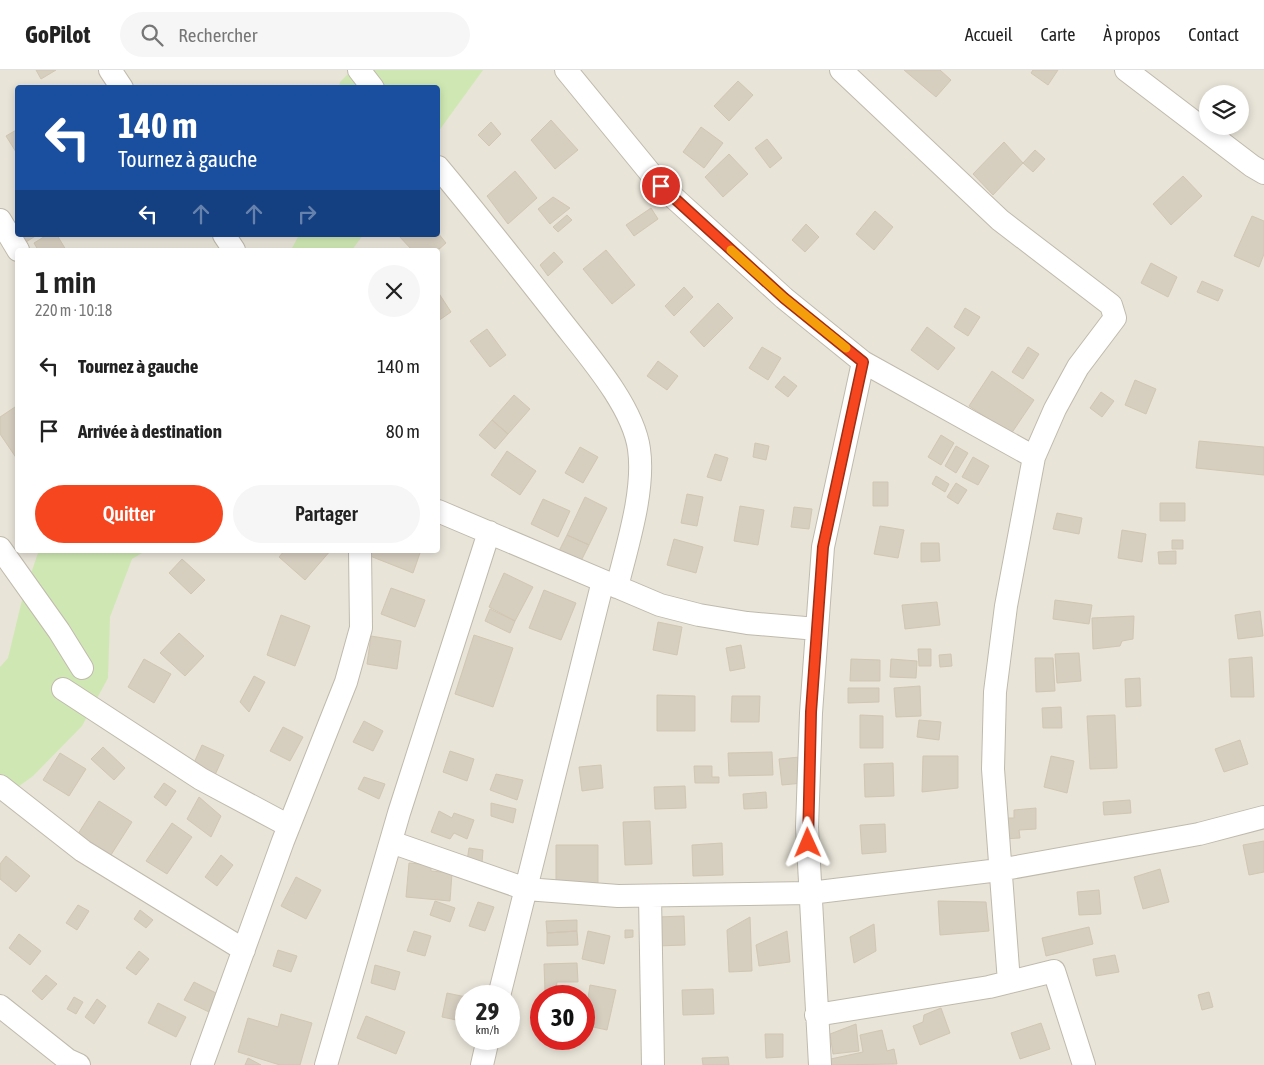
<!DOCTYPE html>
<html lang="fr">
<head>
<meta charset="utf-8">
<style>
	body { margin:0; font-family:"Asap Condensed",sans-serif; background:#f6f6f6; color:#222; height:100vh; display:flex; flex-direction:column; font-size:19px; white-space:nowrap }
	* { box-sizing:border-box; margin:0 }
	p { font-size:16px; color:#767676 }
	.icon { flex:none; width:28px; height:28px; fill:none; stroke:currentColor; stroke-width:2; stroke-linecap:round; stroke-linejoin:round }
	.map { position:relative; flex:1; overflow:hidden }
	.sheet { position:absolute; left:15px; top:178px; width:425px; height:305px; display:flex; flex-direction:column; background:#fff; border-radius:5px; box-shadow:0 2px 8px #0003 }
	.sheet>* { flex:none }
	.guide { position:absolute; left:15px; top:15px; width:425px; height:152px; border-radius:5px; box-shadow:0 2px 8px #0003; background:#1a4fa0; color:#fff; overflow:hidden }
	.fabs { position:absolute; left:1199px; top:15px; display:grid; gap:10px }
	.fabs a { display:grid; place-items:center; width:50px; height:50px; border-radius:50%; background:#fff; box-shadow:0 2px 8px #0003; font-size:25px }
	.speed { position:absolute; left:455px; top:915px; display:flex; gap:10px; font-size:25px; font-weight:700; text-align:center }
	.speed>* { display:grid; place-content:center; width:65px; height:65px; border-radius:50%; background:#fff; box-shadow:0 2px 8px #0003; line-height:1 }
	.speed small { font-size:12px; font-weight:400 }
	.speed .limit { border:8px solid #d22; background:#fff; color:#111 }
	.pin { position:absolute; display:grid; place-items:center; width:42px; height:42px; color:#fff; margin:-21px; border:2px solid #fff; border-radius:50%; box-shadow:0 1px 5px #0007 }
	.me { position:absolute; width:55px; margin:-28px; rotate:359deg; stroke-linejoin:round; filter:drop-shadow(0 0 4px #0008) }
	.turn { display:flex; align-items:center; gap:18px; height:105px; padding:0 20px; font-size:22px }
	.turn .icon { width:65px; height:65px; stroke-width:2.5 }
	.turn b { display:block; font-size:35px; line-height:42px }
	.lanes { display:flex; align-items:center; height:48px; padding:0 20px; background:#0003; justify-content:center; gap:25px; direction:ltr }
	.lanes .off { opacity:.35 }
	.round { display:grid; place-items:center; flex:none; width:52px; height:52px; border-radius:26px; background:#f6f6f6 }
	.summary { display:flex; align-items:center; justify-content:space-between; height:85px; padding:0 20px }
	h1 { font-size:30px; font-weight:600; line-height:38px }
	.action { display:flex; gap:10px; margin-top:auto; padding:10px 20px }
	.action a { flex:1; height:58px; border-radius:30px; background:#f6461f; color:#fff; font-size:20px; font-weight:600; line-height:58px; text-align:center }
	.action a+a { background:#f6f6f6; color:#222 }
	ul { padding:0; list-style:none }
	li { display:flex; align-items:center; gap:15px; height:65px; padding:0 20px }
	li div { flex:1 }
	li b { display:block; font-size:19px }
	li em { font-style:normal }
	header { display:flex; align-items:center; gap:30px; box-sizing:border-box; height:70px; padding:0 25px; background:#fff; border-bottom:1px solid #e0e0e0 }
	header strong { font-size:24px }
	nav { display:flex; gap:28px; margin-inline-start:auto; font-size:18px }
	.search { width:350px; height:45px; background:#f6f6f6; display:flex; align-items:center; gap:12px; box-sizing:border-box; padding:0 18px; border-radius:28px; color:#767676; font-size:19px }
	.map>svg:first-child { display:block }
	.residential { fill:#e8e4d8; fill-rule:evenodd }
	.green { fill:#cfe8b3 }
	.building { fill:#d6cebf; stroke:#d1c6b2 }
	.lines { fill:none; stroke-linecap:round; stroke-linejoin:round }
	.minor-casing { stroke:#c0baac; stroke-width:24 }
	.minor { stroke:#fff; stroke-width:22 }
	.route-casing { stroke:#a02e14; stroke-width:12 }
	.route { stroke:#f6461f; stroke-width:9 }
	.slow { stroke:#f59e0b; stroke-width:9 }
</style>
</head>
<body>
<header>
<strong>GoPilot</strong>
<div class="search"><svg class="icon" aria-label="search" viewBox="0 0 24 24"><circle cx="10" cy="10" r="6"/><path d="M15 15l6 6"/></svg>Rechercher</div>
<nav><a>Accueil</a><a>Carte</a><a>À propos</a><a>Contact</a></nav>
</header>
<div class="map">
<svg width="1264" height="995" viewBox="0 0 1264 995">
	<rect width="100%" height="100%" fill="#f4f2ea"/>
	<path class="residential" d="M 0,0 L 1264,0 L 1264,995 L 0,995 ZM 18,18 L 438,18 L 438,165 L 18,165 ZM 1208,24 L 1240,24 L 1240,56 L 1208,56 ZM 18,180 L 438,180 L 438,480 L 18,480 ZM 466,926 L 509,926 L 509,969 L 466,969 ZM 541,926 L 584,926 L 584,969 L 541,969 Z"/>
	<path class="green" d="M 352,0 L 483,0 L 438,62 L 438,18 L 339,18 L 340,12 Z
		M 299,165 L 363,165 L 352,180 L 291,180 Z
		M 39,480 L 147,480 L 132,489 L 110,547 L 108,608 L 82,656 L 33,706 L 0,730 L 0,597 L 8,588 L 22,530 Z"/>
	<path class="building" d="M 36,0 L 56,0 L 41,9 Z
		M 904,0 L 940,0 L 951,10 L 936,27 Z
		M 1033,0 L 1058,0 L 1048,15 L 1031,3 Z
		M 738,11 L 753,25 L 729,51 L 714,36 Z
		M 551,50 L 578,80 L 555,99 L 531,70 Z
		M 491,52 L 501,64 L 489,76 L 478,65 Z
		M 701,57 L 723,73 L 704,98 L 683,82 Z
		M 18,59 L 18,81 L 16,82 L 6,66 Z
		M 767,69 L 782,88 L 770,98 L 755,78 Z
		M 1004,72 L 1023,93 L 993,125 L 973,104 Z
		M 1035,80 L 1045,89 L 1033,102 L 1023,93 Z
		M 729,84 L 748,104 L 723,127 L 705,107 Z
		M 515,101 L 537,128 L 508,154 L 487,126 Z
		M 1183,106 L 1202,126 L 1171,155 L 1153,134 Z
		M 553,127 L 570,138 L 550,154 L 538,139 Z
		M 651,138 L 658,149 L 634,166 L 626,155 Z
		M 875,141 L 893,157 L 874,180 L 856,164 Z
		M 567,145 L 572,150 L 558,162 L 553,157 Z
		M 1252,146 L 1264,151 L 1264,184 L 1259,197 L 1234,186 Z
		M 806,154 L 819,167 L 805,182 L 792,170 Z
		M 438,163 L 446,173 L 438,180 L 412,180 L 398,165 L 438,165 Z
		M 21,165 L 37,165 L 26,172 Z
		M 47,165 L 57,165 L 66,180 L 38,180 L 34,173 Z
		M 606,180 L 635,215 L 612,234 L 583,199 Z
		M 554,182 L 563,192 L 548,206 L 540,195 Z
		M 1151,193 L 1177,207 L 1168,227 L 1141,213 Z
		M 1202,211 L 1223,220 L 1218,231 L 1197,222 Z
		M 684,217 L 693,227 L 674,246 L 665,236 Z
		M 438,222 L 451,242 L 438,251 Z
		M 718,233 L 733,248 L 704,277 L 690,262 Z
		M 965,238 L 980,247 L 968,266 L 954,257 Z
		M 927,257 L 955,278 L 938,300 L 911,280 Z
		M 487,259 L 506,285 L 490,297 L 470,271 Z
		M 762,277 L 781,288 L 768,310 L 749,298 Z
		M 1028,277 L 1039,284 L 1023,309 L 1012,302 Z
		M 658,291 L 678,306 L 667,320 L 647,306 Z
		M 992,301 L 1034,330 L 1011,364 L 969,336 Z
		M 784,306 L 797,316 L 788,327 L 775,317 Z
		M 1135,310 L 1156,319 L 1146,344 L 1125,335 Z
		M 1101,322 L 1114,331 L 1102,347 L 1090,338 Z
		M 514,325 L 530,339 L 508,364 L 492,350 Z
		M 18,335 L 18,389 L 17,389 L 0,364 L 0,347 Z
		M 492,350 L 508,364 L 495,379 L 479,365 Z
		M 941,365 L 954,373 L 941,395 L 928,387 Z
		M 1199,371 L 1264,377 L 1264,405 L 1196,398 Z
		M 755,373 L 769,376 L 766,390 L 753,387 Z
		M 956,376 L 968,383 L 956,403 L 945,396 Z
		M 580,377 L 598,387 L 583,413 L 565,403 Z
		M 507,381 L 536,401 L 520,425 L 491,405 Z
		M 715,384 L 728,388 L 721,411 L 707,407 Z
		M 973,387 L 989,396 L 978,415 L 962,407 Z
		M 936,406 L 949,414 L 945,422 L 932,414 Z
		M 873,412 L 888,412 L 888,436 L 873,436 Z
		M 956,413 L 967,420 L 958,434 L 947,427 Z
		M 687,424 L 703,427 L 697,456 L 681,453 Z
		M 585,427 L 607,438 L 589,475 L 567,465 Z
		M 543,429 L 570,441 L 558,467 L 531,454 Z
		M 1160,433 L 1185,433 L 1185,451 L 1160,451 Z
		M 740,436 L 764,440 L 758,475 L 734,471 Z
		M 794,437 L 812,439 L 809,459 L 791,457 Z
		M 1057,443 L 1082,448 L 1079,464 L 1053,459 Z
		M 880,456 L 904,460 L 898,488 L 874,484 Z
		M 1122,460 L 1146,464 L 1142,492 L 1118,488 Z
		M 567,465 L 589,475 L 581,491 L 559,481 Z
		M 674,469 L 703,477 L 696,503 L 667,495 Z
		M 1172,470 L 1183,470 L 1183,479 L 1172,479 Z
		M 921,473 L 939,473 L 940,491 L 921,492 Z
		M 285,480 L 331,480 L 305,510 L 279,487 Z
		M 366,480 L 429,480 L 421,480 L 413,503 L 365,484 Z
		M 1176,481 L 1176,494 L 1159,494 L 1158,482 Z
		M 182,489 L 205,510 L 191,524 L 169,503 Z
		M 504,503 L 533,517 L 515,551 L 489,537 Z
		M 391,518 L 425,530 L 415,557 L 381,544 Z
		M 544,520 L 576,533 L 561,570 L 529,558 Z
		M 1055,530 L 1092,535 L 1089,554 L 1053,549 Z
		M 937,532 L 940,555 L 905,559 L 902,535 Z
		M 490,539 L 515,551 L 510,563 L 485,551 Z
		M 1260,541 L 1263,566 L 1238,569 L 1235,545 Z
		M 281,545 L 310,556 L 295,596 L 267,585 Z
		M 1134,546 L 1133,569 L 1122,571 L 1120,576 L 1093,579 L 1092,548 Z
		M 658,552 L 682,557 L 677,585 L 653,580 Z
		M 179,563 L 204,586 L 185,606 L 160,583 Z
		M 474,565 L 513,578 L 493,637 L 455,624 Z
		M 371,566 L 401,571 L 397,599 L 367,594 Z
		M 741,575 L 745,598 L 730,601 L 726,578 Z
		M 918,579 L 931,579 L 931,596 L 919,596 Z
		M 1079,583 L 1081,611 L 1057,613 L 1055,584 Z
		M 951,584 L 952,596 L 940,597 L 939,585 Z
		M 1252,587 L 1254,627 L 1231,627 L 1229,589 Z
		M 1035,588 L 1053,588 L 1055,621 L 1036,622 Z
		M 144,589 L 171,604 L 154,633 L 128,617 Z
		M 851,589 L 880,590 L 880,611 L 850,611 Z
		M 891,589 L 917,591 L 916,608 L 890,607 Z
		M 254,606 L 265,612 L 249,642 L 240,632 Z
		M 1140,608 L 1141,636 L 1126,637 L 1125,609 Z
		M 920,616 L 921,646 L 896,647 L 894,618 Z
		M 848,618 L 879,618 L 879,632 L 848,633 Z
		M 657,625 L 695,626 L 695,661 L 657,661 Z
		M 732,626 L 760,626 L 759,652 L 731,652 Z
		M 1061,637 L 1062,658 L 1043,658 L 1042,638 Z
		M 860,645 L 883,646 L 883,678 L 860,678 Z
		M 1115,645 L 1117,698 L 1090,699 L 1087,646 Z
		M 919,650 L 941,652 L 939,670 L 917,667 Z
		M 364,651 L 383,661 L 373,681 L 353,672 Z
		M 283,657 L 303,667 L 290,691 L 270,681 Z
		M 1240,670 L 1248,694 L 1224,702 L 1215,679 Z
		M 202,675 L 224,685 L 215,705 L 193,695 Z
		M 103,677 L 125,698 L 114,710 L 91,689 Z
		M 450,681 L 474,689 L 467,711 L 443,702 Z
		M 772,682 L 773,705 L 729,706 L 728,683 Z
		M 60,683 L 86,699 L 69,726 L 43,710 Z
		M 923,686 L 958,686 L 958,718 L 922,722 Z
		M 1051,686 L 1074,691 L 1067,723 L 1044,717 Z
		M 800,687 L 803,713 L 782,715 L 779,689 Z
		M 893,693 L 894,726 L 865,727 L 864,694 Z
		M 601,695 L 603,718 L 582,721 L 579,697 Z
		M 694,696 L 712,696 L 712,707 L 719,707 L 719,713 L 695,713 Z
		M 496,704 L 523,710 L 517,730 L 490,720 Z
		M 364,707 L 385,714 L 379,729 L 358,719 Z
		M 164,713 L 176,721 L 166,736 L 154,727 Z
		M 685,716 L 686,738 L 655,739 L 654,717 Z
		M 766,722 L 767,738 L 744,739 L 743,724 Z
		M 199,727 L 221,746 L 211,767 L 187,749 Z
		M 1130,730 L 1131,743 L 1104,745 L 1103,732 Z
		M 99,731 L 132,752 L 109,788 L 76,767 Z
		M 491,733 L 516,739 L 513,753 L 491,746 Z
		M 1036,738 L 1036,759 L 1019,760 L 1020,768 L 1003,769 L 1002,748 L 1014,748 L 1014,740 Z
		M 439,741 L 452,748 L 454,743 L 474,750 L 467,769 L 454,763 L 450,769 L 431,762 Z
		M 650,751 L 652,794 L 625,795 L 623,752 Z
		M 172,753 L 192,767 L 167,804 L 146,791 Z
		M 885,754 L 886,782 L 862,784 L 860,755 Z
		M 1264,771 L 1264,802 L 1249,805 L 1243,775 Z
		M 722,773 L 723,805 L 693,806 L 692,775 Z
		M 556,775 L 598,775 L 598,816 L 556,816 Z
		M 469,778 L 483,780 L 482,793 L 467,791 Z
		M 221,785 L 233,795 L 217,816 L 205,807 Z
		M 6,786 L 30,806 L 16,822 L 0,809 L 0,794 Z
		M 409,793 L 431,795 L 431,801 L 452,803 L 450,831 L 406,827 Z
		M 1160,799 L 1169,832 L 1143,839 L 1134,807 Z
		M 296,807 L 321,820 L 306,849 L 281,836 Z
		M 1099,820 L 1101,844 L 1079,845 L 1077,822 Z
		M 435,831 L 455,838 L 450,852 L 430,845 Z
		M 938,831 L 986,832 L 989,861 L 940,865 Z
		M 478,832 L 494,837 L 485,861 L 469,856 Z
		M 78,835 L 89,841 L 77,860 L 66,853 Z
		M 140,840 L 153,850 L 146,858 L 134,849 Z
		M 684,846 L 685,875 L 657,876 L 657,847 Z
		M 750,847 L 752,901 L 729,902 L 727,860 Z
		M 577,850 L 577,861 L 547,863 L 546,851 Z
		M 874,854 L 876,881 L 854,893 L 850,867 Z
		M 1089,857 L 1093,874 L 1046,886 L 1042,868 Z
		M 625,860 L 633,860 L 633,867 L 625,868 Z
		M 414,861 L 431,866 L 425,886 L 407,881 Z
		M 577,861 L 578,875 L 547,876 L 547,863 Z
		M 588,861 L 610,866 L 604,894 L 582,889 Z
		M 787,861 L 790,892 L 759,896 L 756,875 Z
		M 19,864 L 41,881 L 30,895 L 9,878 Z
		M 278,880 L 297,886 L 291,902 L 273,896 Z
		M 139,881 L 149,889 L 136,905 L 126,898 Z
		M 1115,885 L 1119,902 L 1096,906 L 1093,889 Z
		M 577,893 L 578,912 L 557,912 L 556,921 L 545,922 L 544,894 Z
		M 375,895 L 400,902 L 395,920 L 371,913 Z
		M 46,905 L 57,914 L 42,930 L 32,921 Z
		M 194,912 L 218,924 L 209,942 L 184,930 Z
		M 590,915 L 616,920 L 607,960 L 584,955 Z
		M 713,919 L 714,944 L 683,945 L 682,920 Z
		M 1209,922 L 1213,937 L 1202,940 L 1198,925 Z
		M 447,923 L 466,927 L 466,952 L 442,947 Z
		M 74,927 L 83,932 L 76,944 L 67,939 Z
		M 97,929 L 106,936 L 94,954 L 85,947 Z
		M 158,933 L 186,947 L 176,967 L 148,953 Z
		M 941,938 L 950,963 L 920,975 L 913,956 L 923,952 L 924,945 Z
		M 281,944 L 312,953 L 300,995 L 280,995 L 238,982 L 248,948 L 278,957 Z
		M 366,946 L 405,962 L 396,984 L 357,968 Z
		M 1041,953 L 1050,979 L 1020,989 L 1011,963 Z
		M 856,954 L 859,981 L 833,984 L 830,964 Z
		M 882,960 L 887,981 L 894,979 L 897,994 L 827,995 L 826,990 L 863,982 L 860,965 Z
		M 765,964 L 783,964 L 783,987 L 766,988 Z
		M 728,987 L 729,995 L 703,995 L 702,988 Z
		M 248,988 L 261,995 L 245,995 Z"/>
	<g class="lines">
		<defs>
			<path id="minor" d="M 110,0 L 122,18
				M 359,0 L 373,18
				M 566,0 L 661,116 L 784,228 L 863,292 L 1034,387
				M 841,0 L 1000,150 L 1111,235 L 1115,248 L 1078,297 L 1055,339 L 1034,387 L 1006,536 L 995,622 L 993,699 L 1009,912
				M 1126,0 L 1252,96 L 1264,103
				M 438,97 C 479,146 519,197 559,248 C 586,283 633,335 639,379 C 645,421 627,476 617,517
				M 0,150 L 18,180
				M 224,165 L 234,180
				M 438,441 L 660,535 L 699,545 L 747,553 L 817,559
				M 0,478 L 59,561 L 82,598
				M 63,619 L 201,709 L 289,756
				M 0,716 L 83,781 L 244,880
				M 391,772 L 526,819 L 618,826 L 810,823 L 999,800 L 1199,764 L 1264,747
				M 650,826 L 653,995
				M 499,926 L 603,511
				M 0,936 L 68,990 L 79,995
				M 816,945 L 989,917 L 1054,901 L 1084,995
				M 202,995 L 283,771 L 346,612 L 361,558 L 360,480
				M 326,995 L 399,743 L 489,462
				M 482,995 L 488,969
				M 820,995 L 807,757 L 811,643 L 823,477 L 863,292"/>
		</defs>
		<use href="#minor" class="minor-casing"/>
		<use href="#minor" class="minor"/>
	</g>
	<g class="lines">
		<defs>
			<path id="route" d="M 661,116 L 784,228 L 863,292 L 823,477 L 811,642 L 808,773"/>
		</defs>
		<use href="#route" class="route-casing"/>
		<use href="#route" class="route"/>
		<path class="slow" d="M 731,180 L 784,228 L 846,278"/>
	</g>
</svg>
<div class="fabs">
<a><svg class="icon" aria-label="layers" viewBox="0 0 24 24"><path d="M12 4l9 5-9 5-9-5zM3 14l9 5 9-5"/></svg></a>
</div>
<div class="speed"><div>29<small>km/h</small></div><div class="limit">30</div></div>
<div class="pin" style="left:661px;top:116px;background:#d93025"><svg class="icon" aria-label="arrive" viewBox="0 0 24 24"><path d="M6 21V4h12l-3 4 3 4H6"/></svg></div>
<svg class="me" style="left:808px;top:773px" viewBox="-20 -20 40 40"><path d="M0-17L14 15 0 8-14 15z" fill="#f6461f" stroke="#fff" stroke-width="4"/></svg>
<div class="guide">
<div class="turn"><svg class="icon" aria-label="left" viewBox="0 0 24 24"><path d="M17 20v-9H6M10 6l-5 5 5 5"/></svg><div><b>140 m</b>Tournez à gauche</div></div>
<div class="lanes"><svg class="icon" aria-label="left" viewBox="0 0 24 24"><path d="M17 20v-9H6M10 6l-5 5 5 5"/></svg><svg class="icon off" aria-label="ahead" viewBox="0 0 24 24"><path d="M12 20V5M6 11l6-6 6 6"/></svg><svg class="icon off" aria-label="ahead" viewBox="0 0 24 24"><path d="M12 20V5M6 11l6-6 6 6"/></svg><svg class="icon off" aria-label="right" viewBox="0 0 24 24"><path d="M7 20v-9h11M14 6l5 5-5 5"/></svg></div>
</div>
<section class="sheet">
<div class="summary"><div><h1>1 min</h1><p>220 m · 10:18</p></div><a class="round"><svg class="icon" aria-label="close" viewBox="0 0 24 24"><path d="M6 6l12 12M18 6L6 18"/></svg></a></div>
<ul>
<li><svg class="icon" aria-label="left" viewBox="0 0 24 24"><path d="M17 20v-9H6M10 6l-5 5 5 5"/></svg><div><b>Tournez à gauche</b></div><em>140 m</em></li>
<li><svg class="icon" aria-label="arrive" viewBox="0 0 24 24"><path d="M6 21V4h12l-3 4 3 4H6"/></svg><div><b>Arrivée à destination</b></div><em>80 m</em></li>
</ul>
<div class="action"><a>Quitter</a><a>Partager</a></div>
</section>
</div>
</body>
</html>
